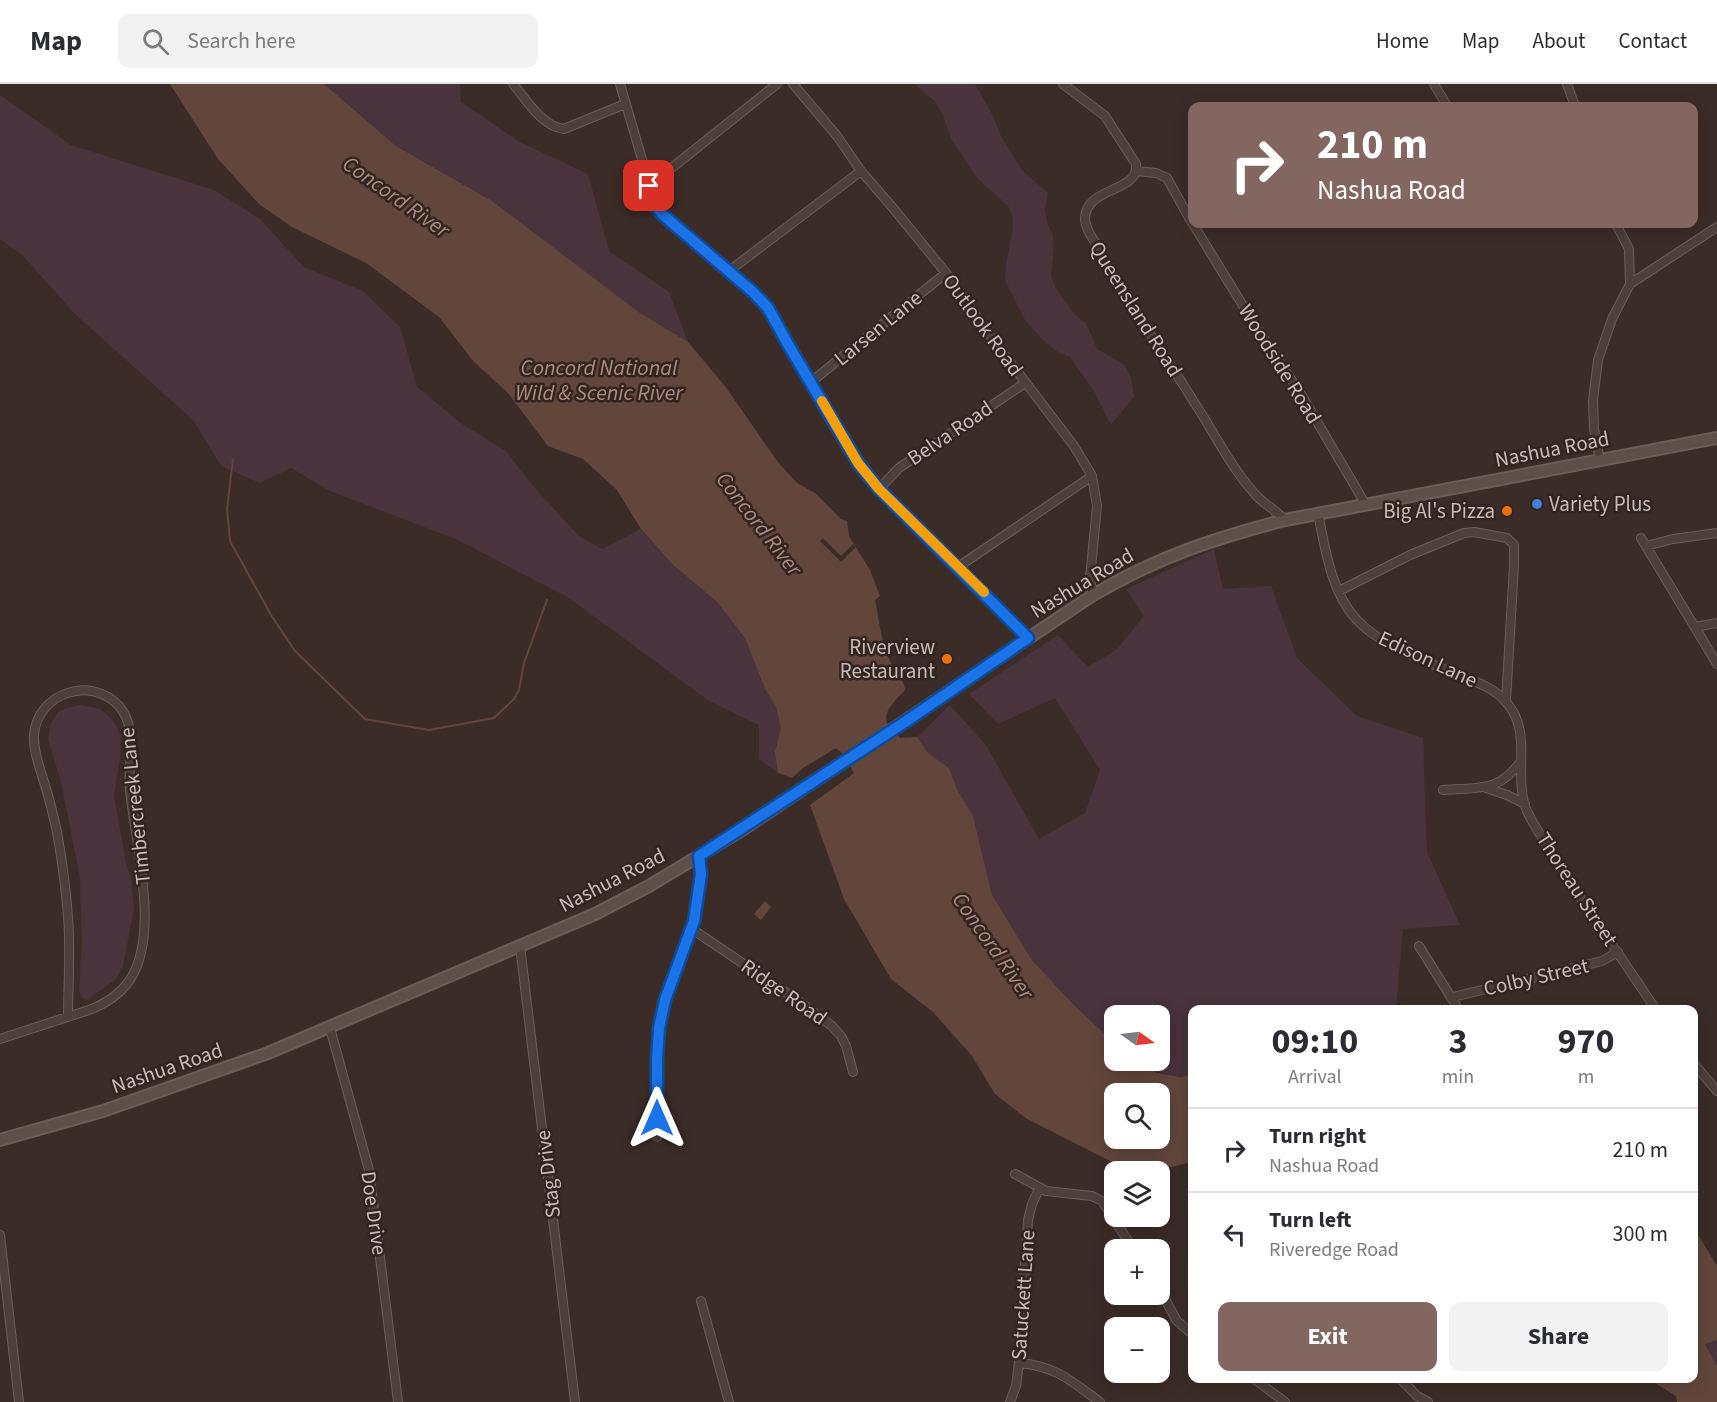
<!DOCTYPE html>
<html lang="en">
<head>
<meta charset="utf-8">
<style>
	body { margin:0; font-family:"Source Sans 3",sans-serif; background:#f2f2f3; color:#2b2b33; height:100vh; display:flex; flex-direction:column; font-size:22px; white-space:nowrap }
	* { box-sizing:border-box; margin:0 }
	p { font-size:20px; color:#7c7c81 }
	.icon { flex:none; width:33px; height:33px; fill:none; stroke:currentColor; stroke-width:2; stroke-linecap:round; stroke-linejoin:round }
	.map { position:relative; flex:1; overflow:hidden }
	.side { position:absolute; left:1188px; top:921px; width:510px; height:378px; display:flex; flex-direction:column; background:#fff; border-radius:12px; box-shadow:0 3px 15px #0003 }
	.side>* { flex:none }
	.top-card { position:absolute; left:1188px; top:18px; width:510px; height:126px; border-radius:12px; box-shadow:0 3px 15px #0003; background:#83665f; color:#fff; overflow:hidden }
	.needle { width:39px; rotate:104deg }
	.controls { position:absolute; left:1104px; top:921px; display:grid; gap:12px }
	.controls a { display:grid; place-items:center; width:66px; height:66px; border-radius:12px; background:#fff; box-shadow:0 3px 15px #0003; font-size:30px }
	.pin { position:absolute; display:grid; place-items:center; width:51px; height:51px; color:#fff; margin:-26px; border-radius:12px; box-shadow:0 3px 9px #0006 }
	.me { position:absolute; width:66px; margin:-33px; rotate:0deg; stroke-linejoin:round; filter:drop-shadow(0 0 4px #0008) }
	.turn { display:flex; align-items:center; gap:21px; height:126px; padding:0 30px; font-size:27px }
	.turn .icon { width:78px; height:78px; stroke-width:2.5 }
	.turn b { display:block; font-size:42px; line-height:51px }
	.eta { display:flex; justify-content:space-evenly; align-items:center; height:102px; text-align:center }
	.eta b { font-size:36px; font-weight:700; line-height:42px }
	.action { display:flex; gap:12px; margin-top:auto; padding:12px 30px }
	.action a { flex:1; height:69px; border-radius:12px; background:#83665f; color:#fff; font-size:24px; font-weight:700; line-height:69px; text-align:center }
	.action a+a { background:#f2f2f3; color:#2b2b33 }
	ul { padding:0; list-style:none }
	li { display:flex; align-items:center; gap:18px; height:84px; padding:0 30px; border-top:2px solid #e1e1e2 }
	li div { flex:1 }
	li b { display:block; font-size:22px }
	li em { font-style:normal }
	header { display:flex; align-items:center; gap:36px; box-sizing:border-box; height:84px; padding:0 30px; background:#fff; border-bottom:2px solid #e1e1e2 }
	header strong { font-size:28px }
	nav { display:flex; gap:33px; margin-inline-start:auto; font-size:21px }
	.search { width:420px; height:54px; background:#f2f2f3; display:flex; align-items:center; gap:15px; box-sizing:border-box; padding:0 21px; border-radius:12px; color:#7c7c81; font-size:22px }
	.map>svg:first-child { display:block }
	.green { fill:#49333c }
	.water { fill:#62463c; fill-rule:evenodd }
	.pier { fill:#3c2c27 }
	.lines { fill:none; stroke-linecap:round; stroke-linejoin:round }
	.stream { stroke:#62463c; stroke-width:2 }
	.minor-casing { stroke:#6b5d58; stroke-width:10 }
	.secondary-casing { stroke:#6b5d58; stroke-width:14 }
	.minor { stroke:#4d3f3a; stroke-width:8 }
	.secondary { stroke:#5f4f49; stroke-width:10 }
	.route-casing { stroke:#114b97; stroke-width:15 }
	.route { stroke:#1a73e8; stroke-width:10 }
	.slow { stroke:#f59e0b; stroke-width:10 }
	.shop-dot { fill:#3f7fe0; stroke:#32241f; stroke-width:2 }
	.food-dot { fill:#e8710a; stroke:#32241f; stroke-width:2 }
	.labels { text-anchor:middle; dominant-baseline:central; stroke-width:5; stroke-linejoin:round; paint-order:stroke }
	.street-label { font-size:21px; fill:#c8bbb6; stroke:#32241f }
	.poi-label { font-size:21px; fill:#c8bbb6; stroke:#32241f; text-anchor:end }
	.water-label { font-size:22px; font-style:italic; fill:#ac8c81; stroke:#32241f }
</style>
</head>
<body>
<header>
<strong>Map</strong>
<div class="search"><svg class="icon" aria-label="search" viewBox="0 0 24 24"><circle cx="10" cy="10" r="6"/><path d="M15 15l6 6"/></svg>Search here</div>
<nav><a>Home</a><a>Map</a><a>About</a><a>Contact</a></nav>
</header>
<div class="map">
<svg width="1717" height="1318" viewBox="0 0 1717 1318">
	<rect width="100%" height="100%" fill="#3c2c27"/>
	<path class="green" d="M 324,0 L 460,0 L 461,18 L 518,57 L 588,90 L 609,167 L 669,208 L 688,258 L 640,229 L 492,117 L 396,62 Z
		M 914,0 L 975,0 L 992,30 L 1001,52 L 1022,86 L 1048,109 L 1045,125 L 1047,138 L 1053,152 L 1054,164 L 1051,191 L 1055,203 L 1075,231 L 1086,239 L 1097,265 L 1125,281 L 1131,294 L 1134,313 L 1111,341 L 1094,307 L 1069,272 L 1059,269 L 1043,256 L 1025,236 L 1005,196 L 1006,180 L 1013,144 L 1012,131 L 1008,122 L 978,95 L 951,55 L 943,31 L 935,17 Z
		M 0,11 L 71,61 L 214,106 L 260,135 L 304,183 L 363,207 L 400,243 L 417,303 L 462,340 L 506,367 L 532,401 L 579,452 L 602,465 L 641,445 L 672,480 L 717,518 L 745,554 L 765,605 L 776,623 L 781,644 L 775,668 L 778,689 L 759,675 L 759,641 L 709,617 L 569,514 L 458,456 L 330,407 L 291,384 L 260,399 L 221,382 L 194,337 L 75,230 L 22,171 L 0,155 Z
		M 1214,465 L 1223,505 L 1271,502 L 1297,574 L 1357,632 L 1423,654 L 1427,768 L 1460,841 L 1403,845 L 1396,925 L 1192,926 L 1192,991 C 1169,995 1158,989 1139,977 L 1160,976 L 1160,932 L 1114,932 L 1114,959 L 1072,919 L 1032,876 L 992,811 L 973,732 L 958,707 L 949,684 L 928,669 L 917,653 L 950,621 L 986,661 L 1039,755 L 1085,729 L 1100,686 L 1055,614 L 998,640 L 969,610 L 1058,551 L 1088,583 L 1116,566 L 1144,532 L 1126,505 Z
		M 81,621 L 99,625 L 105,629 L 114,638 L 121,652 L 120,674 L 114,711 L 126,779 L 131,794 L 134,824 L 123,883 L 115,896 L 87,916 L 81,913 L 79,906 L 82,859 L 80,794 L 61,698 L 48,655 L 51,639 L 58,628 L 67,624 Z
		M 1717,1256 L 1717,1282 L 1705,1259 Z"/>
	<path class="water" d="M 170,0 L 324,0 L 396,62 L 492,117 L 640,229 L 688,258 L 725,302 L 777,377 L 797,399 L 815,409 L 841,435 L 847,437 L 849,452 L 870,486 L 880,512 L 875,516 C 879,535 881,555 888,573 C 892,583 905,596 905,606 C 899,613 882,627 887,639 C 889,644 896,649 900,654 L 917,653 L 928,669 L 949,684 L 958,707 L 973,732 L 992,811 L 1032,876 L 1072,919 L 1114,959 L 1114,976 L 1139,977 L 1157,989 L 1180,993 L 1192,991 L 1192,1080 L 1188,1079 L 1154,1087 L 1137,1087 L 1116,1080 L 1027,1035 L 995,1010 L 972,972 L 933,928 L 891,895 L 844,815 L 810,721 L 854,689 L 842,669 L 836,664 L 803,684 L 792,694 L 778,689 L 775,668 L 781,644 L 776,623 L 765,605 L 745,554 L 717,518 L 672,480 L 641,445 L 617,406 L 583,375 L 548,362 L 508,309 L 474,278 L 439,233 L 366,179 L 292,143 L 259,120 L 218,75 ZM 1114,1010 L 1160,1010 L 1160,1054 L 1114,1054 Z
		M 765,817 L 771,823 L 761,836 L 754,830 Z
		M 1694,1144 L 1717,1182 L 1717,1256 L 1705,1260 L 1717,1282 L 1717,1318 L 1677,1318 L 1676,1312 L 1648,1295 L 1694,1294 Z"/>
	<path class="pier" d="M 823,454 L 841,472 L 853,460 L 856,463 L 841,478 L 820,457 Z"/>
	<g class="lines">
		<path class="stream" d="M 233,375 L 227,425 L 230,457 L 271,531 L 295,567 L 365,635 L 429,646 L 494,634 L 514,615 L 519,606 L 524,579 L 547,516"/>
		<defs>
			<path id="minor" d="M 513,0 C 527,16 541,42 564,45 L 625,20
				M 620,0 L 656,123 L 671,139 L 729,187 L 769,223 L 789,263 L 858,379 L 879,405 L 1028,554
				M 793,0 L 837,52 L 861,87 L 893,124 L 946,189 L 991,253 L 1074,362 L 1092,392 L 1097,422 L 1090,494 L 1093,511
				M 1063,0 L 1105,32 L 1136,80 C 1140,109 1085,102 1085,135 C 1085,144 1093,155 1098,163 C 1126,217 1162,266 1194,318 C 1214,348 1230,382 1254,409 C 1263,420 1275,425 1285,436
				M 1434,0 L 1447,22
				M 1567,0 L 1575,22
				M 1137,87 L 1156,89 L 1167,94 L 1192,139
				M 649,102 L 777,0
				M 1193,140 L 1253,238 L 1299,307 L 1366,421
				M 729,187 L 861,87
				M 1630,200 L 1717,143
				M 811,298 L 946,189
				M 1600,376 L 1594,345 L 1593,316 L 1598,276 L 1612,235 L 1630,200 L 1629,165 L 1616,140
				M 879,405 L 899,384 L 1025,299
				M 1318,429 C 1325,464 1331,508 1356,535 C 1377,559 1422,576 1451,588 C 1470,596 1493,602 1506,618 C 1532,646 1515,685 1524,719 C 1529,736 1541,751 1550,766 C 1583,821 1621,872 1656,926
				M 1641,454 L 1717,580
				M 1646,462 L 1673,455 L 1717,449
				M 958,483 L 1092,392
				M 1339,507 L 1410,471 L 1464,449 L 1474,448 L 1507,454 L 1514,461 L 1514,481 L 1506,617
				M 1695,543 L 1717,539
				M 1486,704 L 1507,711 L 1525,720
				M 1443,706 C 1478,703 1499,709 1521,677
				M 692,845 L 800,918 L 832,942 L 841,952 L 846,962 L 853,988
				M 520,862 L 575,1318
				M 1419,862 L 1459,926
				M 1453,913 L 1602,877 L 1618,868
				M 330,944 L 369,1086 L 398,1318
				M 0,955 L 89,926 C 105,920 119,911 129,897 C 161,852 135,757 130,706 C 127,678 139,645 119,622 C 91,591 37,609 34,651 C 33,666 39,681 43,695 C 49,712 53,730 57,748 C 62,776 66,805 68,833 C 71,866 68,900 68,933
				M 1694,980 L 1717,1007
				M 657,1053 L 657,975 L 659,944 L 665,916 L 694,837 L 701,790 L 699,772
				M 1015,1090 L 1046,1107 L 1092,1112 L 1102,1117 L 1134,1166
				M 0,1151 L 19,1318
				M 1160,1206 L 1177,1237 L 1192,1250
				M 701,1217 L 729,1318
				M 1019,1279 C 1056,1282 1071,1297 1100,1318
				M 1253,1294 L 1285,1318
				M 1400,1294 L 1417,1312 L 1428,1318
				M 1010,1318 L 1016,1302 L 1019,1279 L 1028,1136 L 1032,1120 L 1039,1105"/>
			<path id="secondary" d="M 0,1056 L 103,1027 L 268,969 L 595,830 L 649,802 L 742,746 L 1093,511 C 1158,473 1212,455 1285,436 L 1717,354"/>
		</defs>
		<use href="#minor" class="minor-casing"/>
		<use href="#secondary" class="secondary-casing"/>
		<use href="#minor" class="minor"/>
		<use href="#secondary" class="secondary"/>
	</g>
	<g class="lines">
		<defs>
			<path id="route" d="M 649,102 L 656,123 L 663,131 L 753,208 L 768,224 L 789,262 L 858,379 L 879,405 L 1028,554 L 902,640 L 699,772 L 701,790 L 694,837 L 665,916 L 659,944 L 657,975 L 657,1034"/>
		</defs>
		<use href="#route" class="route-casing"/>
		<use href="#route" class="route"/>
		<path class="slow" d="M 822,317 L 858,379 L 879,405 L 984,508"/>
	</g>
	<circle class="shop-dot" cx="1537" cy="420" r="6"/>
	<g class="food-dot">
		<circle cx="1507" cy="427" r="6"/>
		<circle cx="947" cy="575" r="6"/>
	</g>
	<g class="labels">
		<g class="street-label">
			<text transform="translate(1136 225) rotate(58)">Queensland Road</text>
			<text transform="translate(983 241) rotate(54)">Outlook Road</text>
			<text transform="translate(878 244) rotate(-39)">Larsen Lane</text>
			<text transform="translate(1280 280) rotate(58)">Woodside Road</text>
			<text transform="translate(950 349) rotate(-34)">Belva Road</text>
			<text transform="translate(1552 365) rotate(-11)">Nashua Road</text>
			<text transform="translate(1082 499) rotate(-31)">Nashua Road</text>
			<text transform="translate(1428 575) rotate(25)">Edison Lane</text>
			<text transform="translate(135 722) rotate(-96)">Timbercreek Lane</text>
			<text transform="translate(612 796) rotate(-27)">Nashua Road</text>
			<text transform="translate(1577 805) rotate(57)">Thoreau Street</text>
			<text transform="translate(1536 893) rotate(-13)">Colby Street</text>
			<text transform="translate(784 908) rotate(35)">Ridge Road</text>
			<text transform="translate(167 984) rotate(-19)">Nashua Road</text>
			<text transform="translate(548 1090) rotate(-97)">Stag Drive</text>
			<text transform="translate(374 1129) rotate(82)">Doe Drive</text>
			<text transform="translate(1023 1211) rotate(-86)">Satuckett Lane</text>
		</g>
		<g class="poi-label">
			<text x="1549" y="420" text-anchor="start">Variety Plus</text>
			<text x="1495" y="427">Big Al's Pizza</text>
			<text x="935" y="563">Riverview<tspan x="935" dy="24">Restaurant</tspan></text>
		</g>
		<g class="water-label">
			<text transform="translate(396 113) rotate(35)">Concord River</text>
			<text x="599" y="284">Concord National<tspan x="599" dy="25">Wild &amp; Scenic River</tspan></text>
			<text transform="translate(759 440) rotate(52)">Concord River</text>
			<text transform="translate(993 862) rotate(55)">Concord River</text>
		</g>
	</g>
</svg>
<div class="controls">
<a><svg class="needle" viewBox="-14 -14 28 28"><path d="M0-13l5 13h-10z" fill="#e53935"/><path d="M0 13l5-13h-10z" fill="#7c7c81"/></svg></a>
<a><svg class="icon" aria-label="search" viewBox="0 0 24 24"><circle cx="10" cy="10" r="6"/><path d="M15 15l6 6"/></svg></a>
<a><svg class="icon" aria-label="layers" viewBox="0 0 24 24"><path d="M12 4l9 5-9 5-9-5zM3 14l9 5 9-5"/></svg></a>
<a>+</a>
<a>−</a>
</div>
<div class="pin" style="left:649px;top:102px;background:#d93025"><svg class="icon" aria-label="arrive" viewBox="0 0 24 24"><path d="M6 21V4h12l-3 4 3 4H6"/></svg></div>
<svg class="me" style="left:657px;top:1034px" viewBox="-20 -20 40 40"><path d="M0-17L14 15 0 8-14 15z" fill="#1a73e8" stroke="#fff" stroke-width="4"/></svg>
<div class="top-card">
<div class="turn"><svg class="icon" aria-label="right" viewBox="0 0 24 24"><path d="M7 20v-9h11M14 6l5 5-5 5"/></svg><div><b>210 m</b>Nashua Road</div></div>
</div>
<section class="side">
<div class="eta">
<div><b>09:10</b><p>Arrival</p></div>
<div><b>3</b><p>min</p></div>
<div><b>970</b><p>m</p></div>
</div>
<ul>
<li><svg class="icon" aria-label="right" viewBox="0 0 24 24"><path d="M7 20v-9h11M14 6l5 5-5 5"/></svg><div><b>Turn right</b><p>Nashua Road</p></div><em>210 m</em></li>
<li><svg class="icon" aria-label="left" viewBox="0 0 24 24"><path d="M17 20v-9H6M10 6l-5 5 5 5"/></svg><div><b>Turn left</b><p>Riveredge Road</p></div><em>300 m</em></li>
</ul>
<div class="action"><a>Exit</a><a>Share</a></div>
</section>
</div>
</body>
</html>
